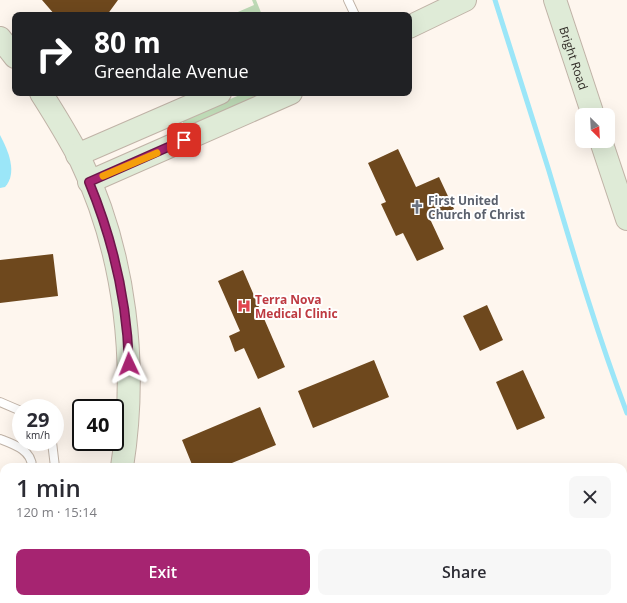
<!DOCTYPE html>
<html lang="en">
<head>
<meta charset="utf-8">
<style>
	body { margin:0; font-family:"Open Sans",sans-serif; background:#f7f7f7; color:#2b2b33; height:100vh; display:flex; flex-direction:column; font-size:15px; white-space:nowrap }
	* { box-sizing:border-box; margin:0 }
	p { font-size:13px; color:#7c7c81 }
	.icon { flex:none; width:22px; height:22px; fill:none; stroke:currentColor; stroke-width:2; stroke-linecap:round; stroke-linejoin:round }
	.map { position:relative; flex:1; overflow:hidden }
	.panel { position:absolute; left:0px; top:463px; width:627px; height:140px; display:flex; flex-direction:column; background:#fff; border-radius:12px 12px 0 0; box-shadow:0 4px 16px #0002 }
	.panel>* { flex:none }
	.banner { position:absolute; left:12px; top:12px; width:400px; height:84px; border-radius:8px; box-shadow:0 4px 16px #0002; background:#202124; color:#fff; overflow:hidden }
	.needle { width:26px; rotate:156deg }
	.controls { position:absolute; left:575px; top:108px; display:grid; gap:8px }
	.controls a { display:grid; place-items:center; width:40px; height:40px; border-radius:8px; background:#fff; box-shadow:0 4px 16px #0002; font-size:20px }
	.speed { position:absolute; left:12px; top:399px; display:flex; gap:8px; font-size:20px; font-weight:700; text-align:center }
	.speed>* { display:grid; place-content:center; width:52px; height:52px; border-radius:50%; background:#fff; box-shadow:0 4px 16px #0002; line-height:1 }
	.speed small { font-size:10px; font-weight:400 }
	.speed .limit { border:2px solid #111; border-radius:6px; background:#fff; color:#111 }
	.pin { position:absolute; display:grid; place-items:center; width:34px; height:34px; color:#fff; margin:-17px; border-radius:8px; box-shadow:0 2px 6px #0006 }
	.me { position:absolute; width:44px; margin:-22px; rotate:358deg; stroke-linejoin:round; filter:drop-shadow(0 0 3px #0008) }
	.turn { display:flex; align-items:center; gap:14px; height:84px; padding:0 16px; font-size:18px }
	.turn .icon { width:52px; height:52px; stroke-width:2.5 }
	.turn b { display:block; font-size:28px; line-height:34px }
	.round { display:grid; place-items:center; flex:none; width:42px; height:42px; border-radius:8px; background:#f7f7f7 }
	.summary { display:flex; align-items:center; justify-content:space-between; height:68px; padding:0 16px }
	h1 { font-size:24px; font-weight:600; line-height:30px }
	.primary-button { display:flex; gap:8px; margin-top:auto; padding:8px 16px }
	.primary-button a { flex:1; height:46px; border-radius:8px; background:#a62471; color:#fff; font-size:16px; font-weight:600; line-height:46px; text-align:center }
	.primary-button a+a { background:#f7f7f7; color:#2b2b33 }
	.map>svg:first-child { display:block }
	.green { fill:#bedab6 }
	.water { fill:#9be6f8 }
	.lines { fill:none; stroke-linecap:round; stroke-linejoin:round }
	.stream { stroke:#9be6f8; stroke-width:5 }
	.building { fill:#6e481d }
	.lane-casing { stroke:#c0b3a7; stroke-width:10 }
	.secondary-casing { stroke:#c0b3a7; stroke-width:24 }
	.lane { stroke:#fff; stroke-width:8 }
	.secondary { stroke:#dfebd7; stroke-width:22 }
	.route-casing { stroke:#6c1749; stroke-width:10 }
	.route { stroke:#a62471; stroke-width:7 }
	.slow { stroke:#f59e0b; stroke-width:7 }
	.labels { text-anchor:middle; dominant-baseline:central; stroke-width:4; stroke-linejoin:round; paint-order:stroke }
	.street-label { font-size:12px; fill:#302b26; stroke:#fff }
	.worship-label { font-size:12px; font-weight:bold; fill:#5b616d; stroke:#fff; text-anchor:start }
	.health-label { font-size:12px; font-weight:bold; fill:#be3a42; stroke:#fff; text-anchor:start }
</style>
</head>
<body>
<div class="map">
<svg width="627" height="603" viewBox="0 0 627 603">
	<rect width="100%" height="100%" fill="#fef6ee"/>
	<path class="green" d="M 252,0 L 256,0 L 262,15 L 231,15 L 254,5 Z
		M 244,93 L 277,93 L 187,132 L 183,123 L 183,120 Z
		M 154,599 L 220,599 L 212,603 L 147,603 Z"/>
	<path class="water" d="M 0,135 C 8,150 18,173 5,187 L 0,188 Z"/>
	<g class="lines">
		<path class="stream" d="M 495,0 C 513,57 531,114 549,171 C 573,252 597,334 627,413"/>
	</g>
	<path class="building" d="M 42,0 L 118,0 L 107,15 L 55,15 Z
		M 398,149 L 416,187 L 439,177 L 454,209 L 430,219 L 444,249 L 417,261 L 403,233 L 396,236 L 381,204 L 386,202 L 368,163 Z
		M 53,254 L 58,296 L 0,303 L 0,260 Z
		M 243,270 L 285,367 L 258,379 L 244,348 L 235,352 L 229,336 L 240,331 L 218,281 Z
		M 487,305 L 503,340 L 480,351 L 463,316 Z
		M 374,360 L 389,397 L 313,428 L 298,391 Z
		M 523,370 L 545,418 L 517,430 L 496,382 Z
		M 260,407 L 276,445 L 222,467 L 193,467 L 182,440 Z"/>
	<g class="lines">
		<defs>
			<path id="lane" d="M 348,0 L 355,15
				M 0,402 L 21,411
				M 0,439 C 13,444 32,450 32,467
				M 52,442 L 55,467
				M 0,501 L 4,497
				M 0,548 L 4,551"/>
			<g id="secondary">
				<path id="s1" d="M 555,0 L 593,115"/>
				<path d="M 409,27 L 465,0"/>
				<path d="M 0,38 L 15,57"/>
				<path d="M 41,93 C 55,115 69,138 81,161 C 126,255 138,366 122,467"/>
				<path d="M 601,141 L 627,219"/>
				<path d="M 77,155 L 220,93"/>
				<path d="M 89,182 L 291,93"/>
				<path d="M 81,603 L 83,599"/>
			</g>
		</defs>
		<use href="#lane" class="lane-casing"/>
		<use href="#secondary" class="secondary-casing"/>
		<use href="#lane" class="lane"/>
		<use href="#secondary" class="secondary"/>
	</g>
	<g class="lines">
		<defs>
			<path id="route" d="M 129,364 C 127,302 113,240 89,182 L 184,140"/>
		</defs>
		<use href="#route" class="route-casing"/>
		<use href="#route" class="route"/>
		<path class="slow" d="M 103,176 L 157,153"/>
	</g>
	<defs>
		<symbol id="church-bare" viewBox="-9 -9 18 18"><path d="M-1.2-6h2.4v3.5h3.3v2.4h-3.3V6h-2.4V-.1h-3.3v-2.4h3.3Z" fill="#6b7280" stroke="#fff" stroke-width="2.5" paint-order="stroke"/></symbol>
		<symbol id="hospital-bare" viewBox="-9 -9 18 18"><path d="M-5-5h3v3.5h4V-5h3V5h-3V1.5h-4V5h-3Z" fill="#e0444e" stroke="#fff" stroke-width="2.5" paint-order="stroke"/></symbol>
	</defs>
	<g fill-rule="evenodd">
		<use href="#church-bare" x="407" y="197" width="20" height="20"/>
		<use href="#hospital-bare" x="234" y="296" width="20" height="20"/>
	</g>
	<g class="labels">
		<g class="street-label">
			<text stroke="none"><textPath href="#s1" startOffset="61">Bright Road</textPath></text>
		</g>
		<g class="worship-label">
			<text x="428" y="200">First United<tspan x="428" dy="14">Church of Christ</tspan></text>
		</g>
		<g class="health-label">
			<text x="255" y="299">Terra Nova<tspan x="255" dy="14">Medical Clinic</tspan></text>
		</g>
	</g>
</svg>
<div class="controls">
<a><svg class="needle" viewBox="-14 -14 28 28"><path d="M0-13l5 13h-10z" fill="#e53935"/><path d="M0 13l5-13h-10z" fill="#7c7c81"/></svg></a>
</div>
<div class="speed"><div>29<small>km/h</small></div><div class="limit">40</div></div>
<div class="pin" style="left:184px;top:140px;background:#d93025"><svg class="icon" aria-label="arrive" viewBox="0 0 24 24"><path d="M6 21V4h12l-3 4 3 4H6"/></svg></div>
<svg class="me" style="left:129px;top:364px" viewBox="-20 -20 40 40"><path d="M0-17L14 15 0 8-14 15z" fill="#a62471" stroke="#fff" stroke-width="4"/></svg>
<div class="banner">
<div class="turn"><svg class="icon" aria-label="right" viewBox="0 0 24 24"><path d="M7 20v-9h11M14 6l5 5-5 5"/></svg><div><b>80 m</b>Greendale Avenue</div></div>
</div>
<section class="panel">
<div class="summary"><div><h1>1 min</h1><p>120 m · 15:14</p></div><a class="round"><svg class="icon" aria-label="close" viewBox="0 0 24 24"><path d="M6 6l12 12M18 6L6 18"/></svg></a></div>
<div class="primary-button"><a>Exit</a><a>Share</a></div>
</section>
</div>
</body>
</html>
